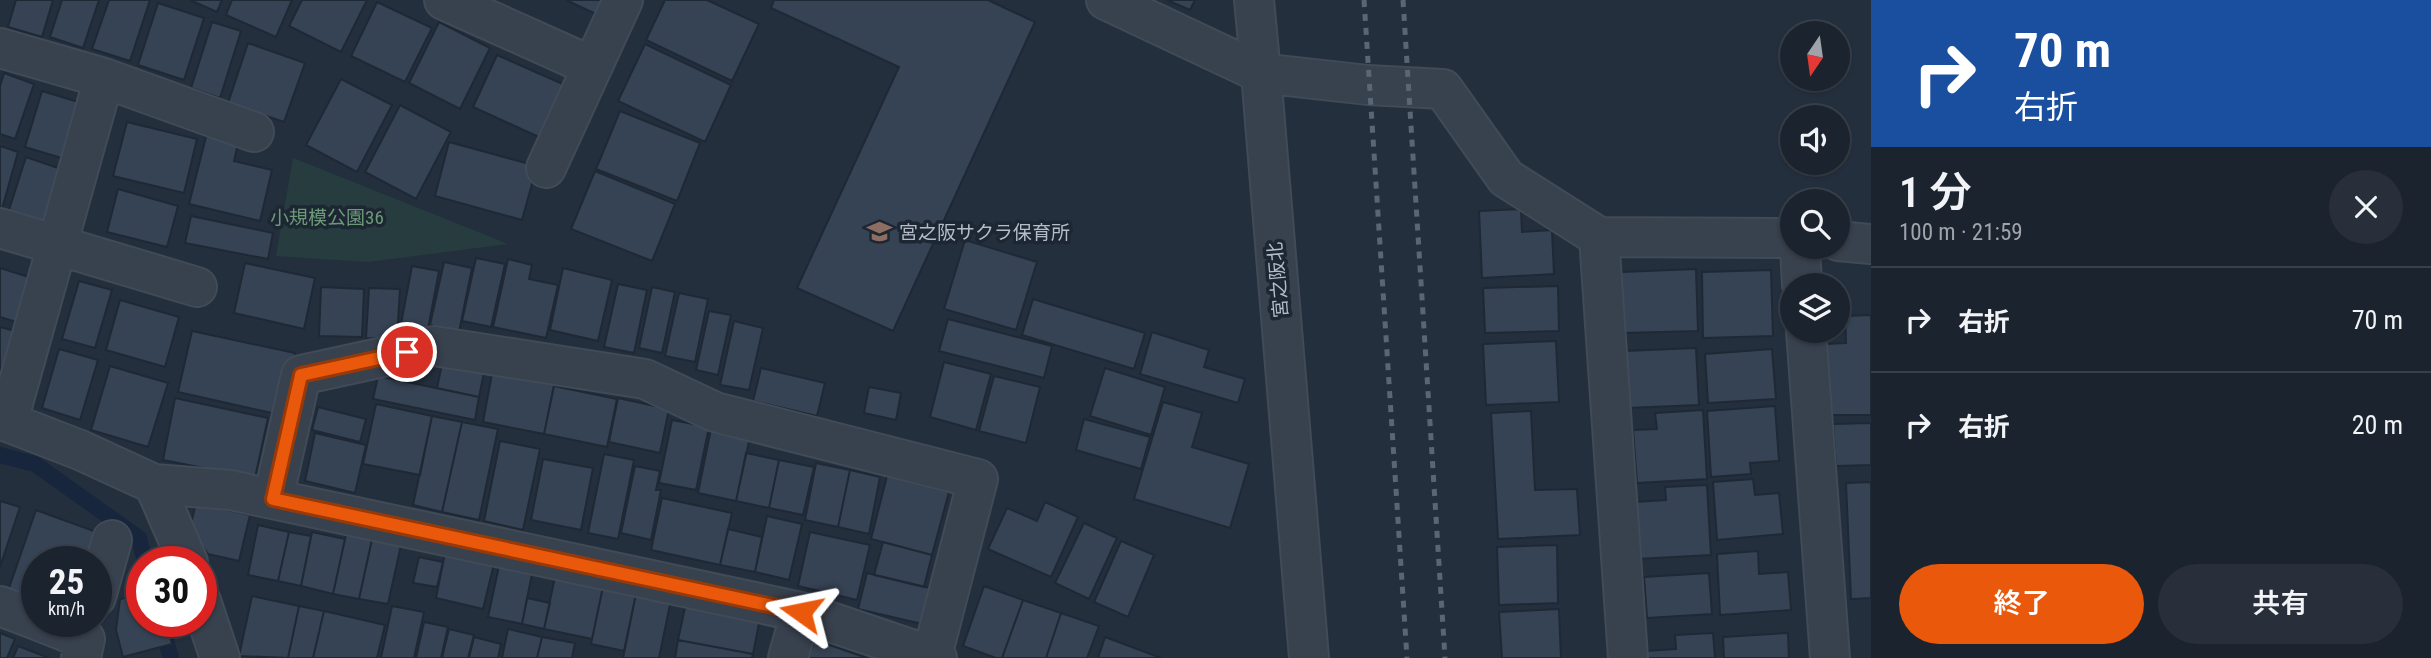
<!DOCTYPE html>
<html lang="ja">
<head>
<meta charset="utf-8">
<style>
	body { margin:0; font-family:"Roboto Condensed","Noto Sans JP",sans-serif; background:#282f3a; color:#f1f3f6; height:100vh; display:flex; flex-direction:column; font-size:26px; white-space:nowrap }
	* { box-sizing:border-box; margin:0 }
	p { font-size:23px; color:#a0a4aa }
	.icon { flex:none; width:38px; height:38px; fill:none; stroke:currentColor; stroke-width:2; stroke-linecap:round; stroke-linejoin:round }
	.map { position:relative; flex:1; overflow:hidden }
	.panel { display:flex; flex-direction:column; background:#1b232e; width:560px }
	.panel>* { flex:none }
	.hud { background:#1a4fa0; color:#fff; overflow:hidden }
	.needle { width:46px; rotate:193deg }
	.buttons { position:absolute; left:1780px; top:21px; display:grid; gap:14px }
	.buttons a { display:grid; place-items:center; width:70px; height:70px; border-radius:50%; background:#1b232e; box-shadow:0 2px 5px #0004,0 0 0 2px #39404a; font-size:35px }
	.speed { position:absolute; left:21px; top:546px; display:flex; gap:14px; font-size:35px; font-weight:700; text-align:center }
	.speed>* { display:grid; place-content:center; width:91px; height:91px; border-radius:50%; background:#1b232e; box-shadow:0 2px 5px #0004,0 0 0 2px #39404a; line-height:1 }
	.speed small { font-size:18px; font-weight:400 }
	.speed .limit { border:10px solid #d22; background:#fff; color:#111 }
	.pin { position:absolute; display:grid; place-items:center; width:60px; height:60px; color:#fff; margin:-30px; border:4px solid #fff; border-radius:50%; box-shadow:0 2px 7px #0007 }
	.me { position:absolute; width:77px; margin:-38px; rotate:282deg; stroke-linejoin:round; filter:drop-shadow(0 0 5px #0008) }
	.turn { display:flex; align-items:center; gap:24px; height:147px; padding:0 28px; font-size:32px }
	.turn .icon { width:91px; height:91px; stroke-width:2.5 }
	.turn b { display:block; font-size:49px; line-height:60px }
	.round { display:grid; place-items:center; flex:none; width:74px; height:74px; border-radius:37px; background:#282f3a }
	.head { display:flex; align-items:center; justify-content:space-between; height:119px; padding:0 28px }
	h1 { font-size:42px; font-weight:600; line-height:52px }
	.primary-button { display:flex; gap:14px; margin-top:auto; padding:14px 28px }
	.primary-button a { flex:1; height:80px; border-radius:42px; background:#ea580c; color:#fff; font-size:28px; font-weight:600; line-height:80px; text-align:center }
	.primary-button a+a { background:#282f3a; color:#f1f3f6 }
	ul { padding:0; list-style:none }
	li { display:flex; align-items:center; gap:21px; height:105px; padding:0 28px; border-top:2px solid #39404a }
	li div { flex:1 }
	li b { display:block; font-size:26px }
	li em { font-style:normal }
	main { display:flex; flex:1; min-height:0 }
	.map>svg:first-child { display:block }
	.green { fill:#263c3f }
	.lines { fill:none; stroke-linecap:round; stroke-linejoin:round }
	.stream { stroke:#17263c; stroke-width:16 }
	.building { fill:#364354; stroke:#1f2835; stroke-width:2 }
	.minor-casing { stroke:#414a57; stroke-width:42 }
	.minor { stroke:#38414e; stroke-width:38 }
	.rail { stroke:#5a6575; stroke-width:5; stroke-dasharray:7 7; stroke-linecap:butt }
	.route-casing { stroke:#983908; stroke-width:18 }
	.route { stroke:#ea580c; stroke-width:12 }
	.labels { text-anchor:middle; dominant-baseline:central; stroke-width:7; stroke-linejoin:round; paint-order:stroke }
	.park-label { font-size:19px; fill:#6b9a76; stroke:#1d2633 }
	.poi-label { font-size:19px; fill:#b4bcc9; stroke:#1d2633; text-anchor:start }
	.street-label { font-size:19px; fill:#b4bcc9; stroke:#1d2633 }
</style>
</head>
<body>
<main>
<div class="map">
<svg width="1871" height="658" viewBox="0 0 1871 658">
	<rect width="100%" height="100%" fill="#242f3e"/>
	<path class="green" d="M 293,158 L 508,244 L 368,262 L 276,256 Z"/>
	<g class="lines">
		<path class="stream" d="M 0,455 L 35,464 L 139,538 L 145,562
			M 162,627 L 171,658"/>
	</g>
	<path class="building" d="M 16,0 L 53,0 L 42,37 L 8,27 Z
		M 62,0 L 99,0 L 83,48 L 50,37 Z
		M 109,0 L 150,0 L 130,61 L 92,49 Z
		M 190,0 L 222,0 L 217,12 Z
		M 232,0 L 292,0 L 276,37 L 226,15 Z
		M 302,0 L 367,0 L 341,52 L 289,26 Z
		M 566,0 L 608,0 L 600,16 Z
		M 665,0 L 707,0 L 759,24 L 732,81 L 646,40 Z
		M 774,0 L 988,0 L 1035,22 L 893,331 L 797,288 L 899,67 L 771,8 Z
		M 1167,0 L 1195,0 L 1190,10 Z
		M 377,2 L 432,28 L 405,82 L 351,56 Z
		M 158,3 L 204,18 L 184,80 L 138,65 Z
		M 212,22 L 241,31 L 220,98 L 191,88 Z
		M 439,22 L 490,48 L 460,109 L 409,83 Z
		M 248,43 L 305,63 L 284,122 L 228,103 Z
		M 645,44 L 731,85 L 705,142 L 618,101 Z
		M 497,55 L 565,85 L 541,138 L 473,107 Z
		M 4,73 L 34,84 L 15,139 L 0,134 L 0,86 Z
		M 341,79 L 392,105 L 357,172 L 306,145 Z
		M 42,91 L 85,104 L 68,160 L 25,147 Z
		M 400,105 L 451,132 L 416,199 L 365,172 Z
		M 620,111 L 700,143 L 677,201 L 596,169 Z
		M 127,122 L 197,139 L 184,193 L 113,176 Z
		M 207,133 L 239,140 L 234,161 L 272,170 L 260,221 L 189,204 Z
		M 449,142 L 537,166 L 522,220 L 435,196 Z
		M 0,146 L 18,152 L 2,209 L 0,209 Z
		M 26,157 L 61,169 L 43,227 L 7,216 Z
		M 595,171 L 675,204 L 652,261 L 571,229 Z
		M 118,189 L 178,206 L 167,247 L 107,232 Z
		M 1521,209 L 1522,232 L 1552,230 L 1554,274 L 1482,278 L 1479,211 Z
		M 191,216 L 273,233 L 268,259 L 185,243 Z
		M 965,240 L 1037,262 L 1016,330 L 944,309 Z
		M 476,258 L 505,264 L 491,327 L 462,321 Z
		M 508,259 L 532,265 L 529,279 L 558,285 L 546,338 L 493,327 Z
		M 444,262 L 472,268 L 459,332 L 430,325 Z
		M 245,263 L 315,278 L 304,329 L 234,313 Z
		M 412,266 L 439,271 L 427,334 L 400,329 Z
		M 0,268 L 35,279 L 23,324 L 0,317 Z
		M 563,268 L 612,280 L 598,341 L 550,330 Z
		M 1696,269 L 1698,331 L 1623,333 L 1621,272 Z
		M 1771,270 L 1773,336 L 1703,338 L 1702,272 Z
		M 79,281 L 112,290 L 95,348 L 62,339 Z
		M 618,284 L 647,290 L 634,353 L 604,347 Z
		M 1558,286 L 1559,331 L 1485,333 L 1483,288 Z
		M 321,287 L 364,289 L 362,337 L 319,336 Z
		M 652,287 L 675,292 L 662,353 L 639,348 Z
		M 369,288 L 400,289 L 397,339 L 366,338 Z
		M 679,293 L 708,299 L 695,362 L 665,356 Z
		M 1033,299 L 1145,333 L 1134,369 L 1022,335 Z
		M 120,300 L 179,317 L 165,367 L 106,350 Z
		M 709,311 L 731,315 L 718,375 L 696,370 Z
		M 1871,315 L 1871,415 L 1826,415 L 1825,344 L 1846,343 L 1845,316 Z
		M 948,319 L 1052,346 L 1044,378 L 939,351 Z
		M 734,321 L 763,328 L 749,390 L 720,385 Z
		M 0,327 L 15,331 L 0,383 Z
		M 192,331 L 295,353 L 281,415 L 178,392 Z
		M 1152,332 L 1209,350 L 1204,367 L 1245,379 L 1238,403 L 1140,374 Z
		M 1556,341 L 1559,402 L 1486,405 L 1483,344 Z
		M 1696,348 L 1699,405 L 1627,408 L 1624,351 Z
		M 59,349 L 98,360 L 80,420 L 42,408 Z
		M 1772,349 L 1776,399 L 1708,403 L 1705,354 Z
		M 443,359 L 485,368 L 479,397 L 437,388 Z
		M 944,362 L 991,374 L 976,430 L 930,417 Z
		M 110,366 L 168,383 L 148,447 L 91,430 Z
		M 493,368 L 555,380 L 544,434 L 483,422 Z
		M 761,368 L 825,383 L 817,416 L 753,401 Z
		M 1105,368 L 1165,387 L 1151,435 L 1090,416 Z
		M 378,376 L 479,397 L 475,420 L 373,399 Z
		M 994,376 L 1040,387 L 1026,443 L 979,431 Z
		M 554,386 L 617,399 L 607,447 L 544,434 Z
		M 869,387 L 901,393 L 896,420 L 864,413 Z
		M 175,398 L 268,418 L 255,478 L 163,460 Z
		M 618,398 L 669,409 L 660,453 L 609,442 Z
		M 1163,402 L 1202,413 L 1192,447 L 1249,464 L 1230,528 L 1134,499 Z
		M 376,404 L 432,416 L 420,475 L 363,464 Z
		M 1775,406 L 1779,461 L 1750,463 L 1751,474 L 1711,477 L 1707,411 Z
		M 318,407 L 366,419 L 360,442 L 312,430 Z
		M 1703,410 L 1707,479 L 1637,483 L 1633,430 L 1657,429 L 1655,413 Z
		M 1531,411 L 1535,490 L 1577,489 L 1580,535 L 1498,539 L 1491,413 Z
		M 432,416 L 462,422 L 442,512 L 413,505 Z
		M 1084,419 L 1150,437 L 1141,469 L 1076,450 Z
		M 672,420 L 709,427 L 696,490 L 659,483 Z
		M 462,422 L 498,429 L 479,520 L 442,512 Z
		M 1871,423 L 1871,465 L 1836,466 L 1833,424 Z
		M 711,429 L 750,437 L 736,501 L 698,493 Z
		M 315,433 L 366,445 L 355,493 L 305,481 Z
		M 500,441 L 540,449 L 523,530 L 484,521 Z
		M 746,453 L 779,460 L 769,508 L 736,501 Z
		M 604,454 L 634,460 L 618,539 L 588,533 Z
		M 543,459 L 593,468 L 581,530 L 531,520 Z
		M 779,460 L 814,467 L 803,515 L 769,508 Z
		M 816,463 L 850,470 L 838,527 L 805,520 Z
		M 635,466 L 660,471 L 656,490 L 661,490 L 651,540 L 621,533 Z
		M 850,470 L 880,477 L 869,534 L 838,527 Z
		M 887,476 L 949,492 L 932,555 L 871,539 Z
		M 1753,479 L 1755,495 L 1779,493 L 1783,534 L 1717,540 L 1713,482 Z
		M 1871,482 L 1871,598 L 1851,599 L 1846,483 Z
		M 1707,485 L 1711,555 L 1637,559 L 1634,502 L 1666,500 L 1665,487 Z
		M 662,498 L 732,513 L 720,565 L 651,550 Z
		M 0,501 L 20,507 L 0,567 Z
		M 1045,502 L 1078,517 L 1051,577 L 988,549 L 1007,508 L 1037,521 Z
		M 196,503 L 250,515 L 239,561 L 208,554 L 190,528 Z
		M 36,510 L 102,534 L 93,562 L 37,562 L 37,601 L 8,591 Z
		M 767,516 L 802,524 L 789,580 L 755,572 Z
		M 1084,523 L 1117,538 L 1089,599 L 1055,583 Z
		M 258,525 L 289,532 L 278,581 L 248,575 Z
		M 728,529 L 762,537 L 755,572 L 720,565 Z
		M 347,530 L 373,535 L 359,599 L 333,594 Z
		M 289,532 L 311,536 L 301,586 L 278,581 Z
		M 312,532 L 345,539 L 333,594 L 301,586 Z
		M 810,532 L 870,545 L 857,600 L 798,586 Z
		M 372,539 L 401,545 L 388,604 L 359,599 Z
		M 1121,541 L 1154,555 L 1128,617 L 1094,602 Z
		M 883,542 L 932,555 L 924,587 L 874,575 Z
		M 1557,545 L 1558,603 L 1499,605 L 1497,547 Z
		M 1758,551 L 1759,574 L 1788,572 L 1791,610 L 1720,615 L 1717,554 Z
		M 445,553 L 494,564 L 483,609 L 436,598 Z
		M 419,557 L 443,562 L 437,587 L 413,583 Z
		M 499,566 L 532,574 L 522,624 L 488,617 Z
		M 556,572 L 604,582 L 592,639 L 544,629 Z
		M 867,573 L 930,588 L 922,624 L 858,609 Z
		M 1709,573 L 1712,614 L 1647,618 L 1644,577 Z
		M 604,582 L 637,589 L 624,651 L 591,644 Z
		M 984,586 L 1023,600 L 1002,658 L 996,658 L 963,646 Z
		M 637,589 L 672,595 L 659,658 L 623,658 Z
		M 142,594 L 142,621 L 166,621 L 172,644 L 123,657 L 116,630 L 120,599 Z
		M 252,596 L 299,606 L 288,658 L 239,656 Z
		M 527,598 L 550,603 L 544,629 L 522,624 Z
		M 687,598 L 761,613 L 753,654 L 678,640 Z
		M 1023,600 L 1061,613 L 1046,658 L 1002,658 Z
		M 299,606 L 324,611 L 313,658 L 288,658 Z
		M 392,606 L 424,612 L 414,658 L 381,658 Z
		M 1559,609 L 1561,658 L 1502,658 L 1499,612 Z
		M 324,611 L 385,625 L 377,658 L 313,658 Z
		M 1061,613 L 1099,626 L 1087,658 L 1046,658 Z
		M 424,622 L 448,627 L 441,658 L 416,658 Z
		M 449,629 L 474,635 L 468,658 L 442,658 Z
		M 508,629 L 542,637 L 537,658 L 502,658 Z
		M 0,633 L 15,639 L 7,658 L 0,658 Z
		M 1713,633 L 1715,658 L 1647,658 L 1646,651 L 1676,649 L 1675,635 Z
		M 1788,633 L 1789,658 L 1724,658 L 1723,637 Z
		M 474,637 L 501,644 L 498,658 L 469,658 Z
		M 542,637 L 575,643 L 572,658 L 537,658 Z
		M 1105,637 L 1161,658 L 1098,658 Z
		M 678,640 L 753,654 L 752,658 L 675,658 Z
		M 815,640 L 867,658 L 808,658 Z
		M 18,646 L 49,658 L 13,658 Z"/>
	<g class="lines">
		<defs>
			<path id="minor" d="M 444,0 L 591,66
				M 1106,0 L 1261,73 L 1309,658
				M 1254,0 L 1261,73 L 1368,85 L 1443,89 L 1506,178 L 1599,237
				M 0,48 L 104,78 L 254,132
				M 546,168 L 623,0
				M 0,228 L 197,287
				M 1838,241 L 1871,244
				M 1800,247 L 1802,285
				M 1806,331 L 1830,658
				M 0,419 L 80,450 L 154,484 L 188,562
				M 8,421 L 104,78
				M 154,484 L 230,490 L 801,612 L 937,658
				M 273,499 L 301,375 L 434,346 L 645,379 L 715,412 L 978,479 L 932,656
				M 96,597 L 112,540
				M 201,601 L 220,658
				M 0,606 L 37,620
				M 39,621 L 85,639 L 81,658
				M 788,658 L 801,612
				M 1628,658 L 1599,237 L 1792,238"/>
		</defs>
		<use href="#minor" class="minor-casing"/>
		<use href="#minor" class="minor"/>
		<path class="rail" d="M 1364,0 L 1407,658
			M 1403,0 L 1445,658"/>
	</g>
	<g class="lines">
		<defs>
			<path id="route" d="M 407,352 L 301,375 L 273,499 L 801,612"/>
		</defs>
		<use href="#route" class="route-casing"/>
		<use href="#route" class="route"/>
	</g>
	<defs>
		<symbol id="school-bare" viewBox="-9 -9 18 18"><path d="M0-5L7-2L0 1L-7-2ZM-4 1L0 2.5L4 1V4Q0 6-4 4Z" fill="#8d6e63" stroke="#1d2633" stroke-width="2.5" paint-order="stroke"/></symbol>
	</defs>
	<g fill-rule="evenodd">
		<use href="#school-bare" x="862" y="214" width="35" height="35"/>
	</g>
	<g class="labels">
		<g class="park-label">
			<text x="327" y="217">小規模公園36</text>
		</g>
		<g class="poi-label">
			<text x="899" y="232">宮之阪サクラ保育所</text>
		</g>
		<g class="street-label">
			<text transform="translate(1278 280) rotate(-95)">宮之阪北</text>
		</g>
	</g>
</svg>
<div class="buttons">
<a><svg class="needle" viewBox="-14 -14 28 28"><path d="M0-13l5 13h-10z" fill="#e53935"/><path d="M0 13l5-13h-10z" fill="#a0a4aa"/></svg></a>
<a><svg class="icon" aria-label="sound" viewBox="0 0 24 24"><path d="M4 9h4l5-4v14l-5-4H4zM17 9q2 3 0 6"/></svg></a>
<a><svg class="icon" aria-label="search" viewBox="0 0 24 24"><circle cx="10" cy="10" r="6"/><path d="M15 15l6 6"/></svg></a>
<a><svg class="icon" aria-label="layers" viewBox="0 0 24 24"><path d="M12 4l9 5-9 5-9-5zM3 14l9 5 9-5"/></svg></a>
</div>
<div class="speed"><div>25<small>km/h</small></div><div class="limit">30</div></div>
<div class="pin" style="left:407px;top:352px;background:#d93025"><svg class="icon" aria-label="arrive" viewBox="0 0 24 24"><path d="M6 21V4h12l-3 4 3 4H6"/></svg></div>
<svg class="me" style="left:801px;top:612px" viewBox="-20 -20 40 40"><path d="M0-17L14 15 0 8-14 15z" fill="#ea580c" stroke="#fff" stroke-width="4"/></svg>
</div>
<section class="panel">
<div class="hud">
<div class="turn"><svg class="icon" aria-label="right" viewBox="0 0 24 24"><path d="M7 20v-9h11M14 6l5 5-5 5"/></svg><div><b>70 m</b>右折</div></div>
</div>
<div class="head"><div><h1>1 分</h1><p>100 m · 21:59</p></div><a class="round"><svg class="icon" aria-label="close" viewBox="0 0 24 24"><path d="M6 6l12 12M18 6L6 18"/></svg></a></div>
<ul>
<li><svg class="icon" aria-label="right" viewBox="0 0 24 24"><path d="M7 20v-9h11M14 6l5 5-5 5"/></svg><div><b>右折</b></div><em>70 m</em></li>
<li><svg class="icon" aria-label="right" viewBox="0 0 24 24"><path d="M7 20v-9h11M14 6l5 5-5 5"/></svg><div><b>右折</b></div><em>20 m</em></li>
</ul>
<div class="primary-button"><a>終了</a><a>共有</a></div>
</section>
</main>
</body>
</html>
